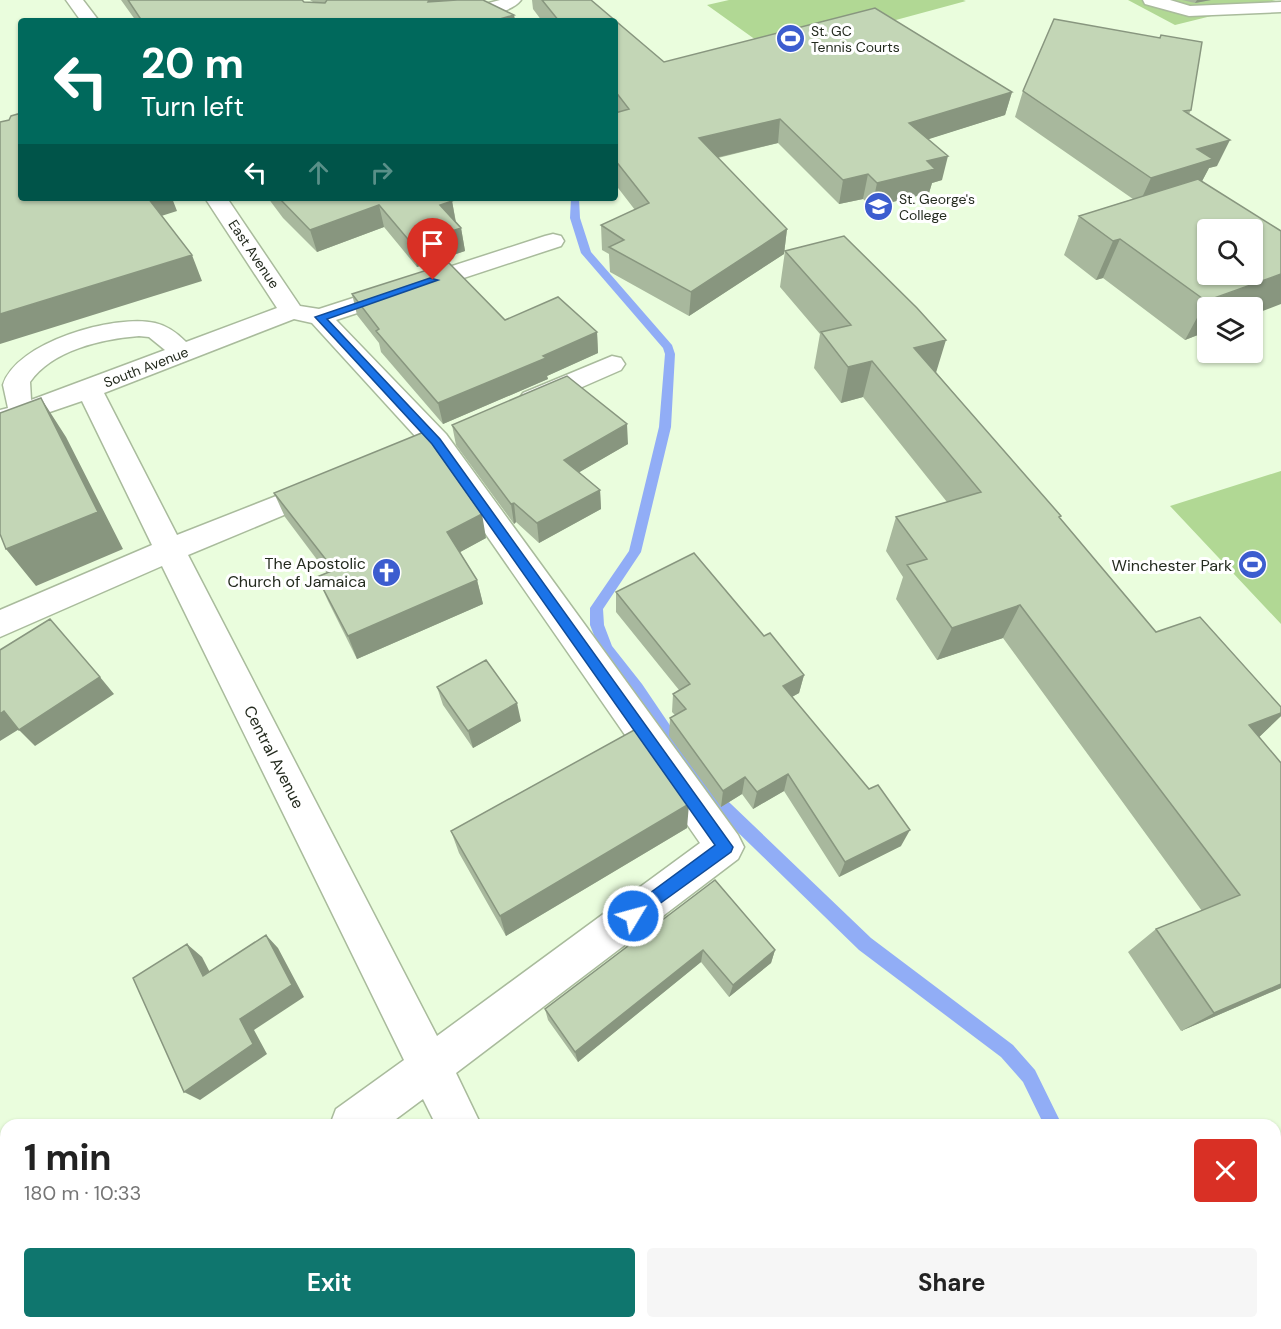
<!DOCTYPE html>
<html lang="en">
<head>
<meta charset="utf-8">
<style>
	body { margin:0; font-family:"DM Sans",sans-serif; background:#f6f6f6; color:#222; height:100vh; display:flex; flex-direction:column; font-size:22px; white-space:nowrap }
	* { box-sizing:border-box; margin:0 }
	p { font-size:20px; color:#767676 }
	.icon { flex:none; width:33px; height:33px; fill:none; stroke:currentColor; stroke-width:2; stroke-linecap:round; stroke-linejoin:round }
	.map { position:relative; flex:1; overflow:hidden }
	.panel { position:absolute; left:0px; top:1119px; width:1281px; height:210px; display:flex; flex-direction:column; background:#fff; border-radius:18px 18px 0 0; box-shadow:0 2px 4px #0004 }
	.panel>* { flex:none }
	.top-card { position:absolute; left:18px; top:18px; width:600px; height:183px; border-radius:6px; box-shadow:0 2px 4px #0004; background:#00695c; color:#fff; overflow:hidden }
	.controls { position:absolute; left:1197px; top:219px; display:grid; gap:12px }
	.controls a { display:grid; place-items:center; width:66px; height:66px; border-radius:6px; background:#fff; box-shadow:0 2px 4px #0004; font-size:30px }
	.pin { position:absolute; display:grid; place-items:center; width:51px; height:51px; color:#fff; margin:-62px -26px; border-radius:50% 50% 50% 0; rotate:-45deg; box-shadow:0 0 6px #0007 }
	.pin .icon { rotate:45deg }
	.me { position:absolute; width:66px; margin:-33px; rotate:53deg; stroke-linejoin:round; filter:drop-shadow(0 0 4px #0008) }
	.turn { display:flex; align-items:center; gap:21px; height:126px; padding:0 24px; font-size:27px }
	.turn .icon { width:78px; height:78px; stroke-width:2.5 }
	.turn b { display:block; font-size:42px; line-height:51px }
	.lanes { display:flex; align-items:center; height:57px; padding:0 24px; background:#0003; justify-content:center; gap:30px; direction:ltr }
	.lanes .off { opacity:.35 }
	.round { display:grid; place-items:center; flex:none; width:63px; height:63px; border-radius:6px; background:#f6f6f6 }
	.overview { display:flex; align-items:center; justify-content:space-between; height:102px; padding:0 24px }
	h1 { font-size:36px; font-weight:700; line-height:45px }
	.button { display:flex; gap:12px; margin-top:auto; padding:12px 24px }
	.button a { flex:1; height:69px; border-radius:6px; background:#0f766e; color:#fff; font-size:24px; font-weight:700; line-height:69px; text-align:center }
	.button a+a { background:#f6f6f6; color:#222 }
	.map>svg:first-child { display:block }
	.green { fill:#b1d894 }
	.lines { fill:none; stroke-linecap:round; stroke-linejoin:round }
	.stream { fill:#91adf6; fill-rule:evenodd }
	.minor-casing { stroke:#a9bb9c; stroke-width:3 }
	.minor { fill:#fff; fill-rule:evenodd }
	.wall { fill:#a8b89d }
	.shaded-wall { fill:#88967f }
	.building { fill:#c3d6b6; stroke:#88967f; stroke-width:1.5; fill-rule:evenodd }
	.route { fill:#1a73e8; stroke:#114b97; stroke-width:1.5 }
	.labels { text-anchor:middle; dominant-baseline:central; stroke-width:6; stroke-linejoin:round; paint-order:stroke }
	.far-poi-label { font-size:14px; fill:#242b1f; stroke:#fff; text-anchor:start }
	.far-street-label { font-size:14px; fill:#242b1f; stroke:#fff }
	.poi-label { font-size:16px; fill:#242b1f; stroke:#fff; text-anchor:end }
	.street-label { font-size:16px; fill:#242b1f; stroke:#fff }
</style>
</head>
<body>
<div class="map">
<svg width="1281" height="1329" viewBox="0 0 1281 1329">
	<rect width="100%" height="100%" fill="#eafddd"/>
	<path class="green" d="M 729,0 L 963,0 L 966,1 L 774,53 L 707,5 Z
		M 1128,0 L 1276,0 L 1175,25 Z
		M 1281,471 L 1281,624 L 1170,506 Z"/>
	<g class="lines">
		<path class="stream" d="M 571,198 L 579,198 L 580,218 L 591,252 L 672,345 L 675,354 L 671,427 L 641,552 L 603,609 L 604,625 L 612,646 L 642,684 L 709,783 L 871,938 L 1013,1045 L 1035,1070 L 1062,1125 L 1044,1125 L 1023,1082 L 1001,1057 L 859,950 L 719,814 L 699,793 L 632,692 L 601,653 L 590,625 L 590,608 L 629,551 L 659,427 L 665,354 L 663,348 L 581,253 L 570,218 Z
			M 1098,1323 L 1118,1323 L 1119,1329 L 1099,1329 Z"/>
		<defs>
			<path id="minor" d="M 66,0 L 83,0 L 99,21 L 81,21 Z
				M 500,0 L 521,0 C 507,18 455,21 433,21 L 436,17 Z
				M 1143,0 L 1170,0 L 1190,6 L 1281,2 L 1281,12 L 1189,16 L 1145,4 Z
				M 205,198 L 227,198 L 300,306 L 319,309 L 545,236 L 553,234 L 561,236 L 564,241 L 561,246 L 336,320 L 446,434 L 738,835 L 744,847 L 738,859 L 456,1073 L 481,1125 L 436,1125 L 423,1099 L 388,1125 L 330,1125 L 336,1109 L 404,1060 L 162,566 L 0,637 L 0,610 L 152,545 L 82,401 L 0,429 L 0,410 L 8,408 L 3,385 C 16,342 115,314 155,323 C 168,326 177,333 186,342 L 277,308 ZM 294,319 L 312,323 L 426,448 L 700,843 L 437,1036 L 188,555 L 332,495 L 336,488 L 332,481 L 322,478 L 177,535 L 104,393 ZM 139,336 L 149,337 L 165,350 L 31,400 L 30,382 C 52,350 102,339 139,336 Z
				M 612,356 L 621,358 L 625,364 L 621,370 L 541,405 L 532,408 L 523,405 L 519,399 L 523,393 Z
				M 0,1209 L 6,1211 L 6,1282 L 0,1279 Z
				M 6,1305 L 6,1323 L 45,1323 L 47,1329 L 0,1329 L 0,1315 Z
				M 58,1323 L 112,1323 L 110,1329 L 55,1329 Z
				M 534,1323 L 583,1323 L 586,1329 L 536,1329 Z"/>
		</defs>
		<use href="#minor" class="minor-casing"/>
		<use href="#minor" class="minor"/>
	</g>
	<path class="wall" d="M 121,0 L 302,0 L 304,2 L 313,2 L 310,0 L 483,0 L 514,15 L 515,21 L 136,21 Z
		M 532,0 L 591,0 L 664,62 L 1012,92 L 1005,115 L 928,139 L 942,180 L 932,183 L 929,193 L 872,207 L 863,199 L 839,204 L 778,143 L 718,158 L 787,229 L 784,254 L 689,316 L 610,272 L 609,254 L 602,250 L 601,225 L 635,210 L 615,184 L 615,21 L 542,21 L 533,9 Z
		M 1182,0 L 1211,0 L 1195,3 Z
		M 1023,91 L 1191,110 L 1189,114 L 1217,166 L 1209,168 L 1202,181 L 1208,308 L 1208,331 L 1185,340 L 1103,278 L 1096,280 L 1064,255 L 1079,216 L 1133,199 L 1015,117 Z
		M 268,198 L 449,198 L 452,201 L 456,222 L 461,228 L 465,251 L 417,267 L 384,227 L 317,252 L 283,218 Z
		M 785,251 L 936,372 L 1156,632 L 1281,707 L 1281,716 L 1259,737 L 1281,763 L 1281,988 L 1181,1031 L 1128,952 L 1156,929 L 1202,911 L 1003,638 L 937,660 L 896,599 L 903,577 L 886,551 L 896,517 L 947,502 L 863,397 L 841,403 L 814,368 L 820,334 L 780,287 Z
		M 352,294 L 505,320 L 597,332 L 598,353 L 547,376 L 548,379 L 443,424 L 381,352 L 379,343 L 357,315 Z
		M 452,425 L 628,444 L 579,472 L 600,490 L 601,509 L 539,543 L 516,522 L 514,524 L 456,445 Z
		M 274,493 L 486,538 L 460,552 L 477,580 L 483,604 L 357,659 L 328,601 L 317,577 L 327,573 L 285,517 Z
		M 616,592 L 764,636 L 804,675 L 799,693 L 792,697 L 901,846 L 839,877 L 784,791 L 753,809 L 742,794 L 721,807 L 669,736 L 670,718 L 675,715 L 672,712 L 673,694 L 679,690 L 616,612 Z
		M 437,687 L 521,721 L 473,748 L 443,705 Z
		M 687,828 L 506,936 L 459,853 L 451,831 Z
		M 715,880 L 775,950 L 771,963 L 729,997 L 701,962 L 578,1062 L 548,1020 L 545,1009 Z"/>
	<path class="shaded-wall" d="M 429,0 L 459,0 L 428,2 Z
		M 1197,0 L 1211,0 L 1195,3 Z
		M 514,15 L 515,21 L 493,21 Z
		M 1012,92 L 1005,115 L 904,147 L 909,123 Z
		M 780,119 L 778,143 L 698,162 L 699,138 Z
		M 1230,140 L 1217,166 L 1209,168 L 1200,185 L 1139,204 L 1151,178 L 1197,149 Z
		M 948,156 L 942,180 L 932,183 L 929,193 L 872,207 L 877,183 L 927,161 Z
		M 868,174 L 863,199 L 839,204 L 843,180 Z
		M 147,198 L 172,198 L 177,211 L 155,218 Z
		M 452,201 L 456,224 L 440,205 Z
		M 379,205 L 384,227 L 317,252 L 310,230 Z
		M 461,228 L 465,251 L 417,267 L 412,244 Z
		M 787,229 L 784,254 L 689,316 L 691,292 Z
		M 1120,239 L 1103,278 L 1096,280 L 1113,241 Z
		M 192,255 L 202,281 L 0,344 L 0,314 Z
		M 1281,274 L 1281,304 L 1252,315 L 1252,308 L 1208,308 L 1208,331 L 1185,340 L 1206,301 Z
		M 597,332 L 598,353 L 547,376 L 548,379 L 443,424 L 438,403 Z
		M 946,340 L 935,376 L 914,348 Z
		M 872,361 L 863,397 L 841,403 L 848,367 Z
		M 41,398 L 66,437 L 123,549 L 36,586 L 6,549 Z
		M 627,424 L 628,444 L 566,480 L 564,460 Z
		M 600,490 L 601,509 L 539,543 L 537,523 Z
		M 514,503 L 516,522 L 514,524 L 511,504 Z
		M 482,514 L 486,538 L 453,556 L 447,532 Z
		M 477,580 L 483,604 L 357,659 L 348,636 Z
		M 1020,605 L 1003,638 L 937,660 L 952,628 Z
		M 804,675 L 799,693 L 779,704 L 783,686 Z
		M 100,677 L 114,694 L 35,746 L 19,730 Z
		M 517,703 L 521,721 L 473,748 L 468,731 Z
		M 4,711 L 21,728 L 0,741 L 0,714 Z
		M 1281,713 L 1281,716 L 1254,742 L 1249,725 Z
		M 788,774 L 784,791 L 753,809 L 757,792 Z
		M 745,777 L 742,794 L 721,807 L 723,791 Z
		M 689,804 L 687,828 L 506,936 L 500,916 Z
		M 910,830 L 901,846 L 839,877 L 845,862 Z
		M 266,935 L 278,948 L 304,997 L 254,1030 L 267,1054 L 200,1100 L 184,1092 L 240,1019 Z
		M 187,944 L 202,957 L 218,988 L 203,976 Z
		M 703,950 L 701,962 L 578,1062 L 575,1052 Z
		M 775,950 L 771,963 L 729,997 L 733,985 Z
		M 1281,984 L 1281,988 L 1181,1031 L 1214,1013 Z"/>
	<path class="building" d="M 128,0 L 302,0 L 304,2 L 325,3 L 327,0 L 429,0 L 428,2 L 457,0 L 483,0 L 514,15 L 493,21 L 142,21 Z
		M 542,0 L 591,0 L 664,62 L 875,8 L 1012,92 L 909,123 L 948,156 L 927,161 L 935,169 L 877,183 L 868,174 L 843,180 L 780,119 L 699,138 L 787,229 L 691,292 L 609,247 L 624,240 L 601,225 L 649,203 L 615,160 L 615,113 L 629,109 L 615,91 L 615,21 L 559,21 Z
		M 1054,19 L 1160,38 L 1161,35 L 1202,42 L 1191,110 L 1184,111 L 1230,140 L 1197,149 L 1213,159 L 1151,178 L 1023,91 Z
		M 21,113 L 21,198 L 148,198 L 192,255 L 0,314 L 0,122 L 9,120 L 11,116 Z
		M 1198,179 L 1281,231 L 1281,274 L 1206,301 L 1120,239 L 1113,241 L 1079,216 ZM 1208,230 L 1252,230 L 1252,274 L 1208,274 Z
		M 279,198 L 449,198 L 452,201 L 440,205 L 461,228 L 412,244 L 379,205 L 310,230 Z
		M 844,236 L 917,308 L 946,340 L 914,348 L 1061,516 L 1059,517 L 1156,632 L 1200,617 L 1281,707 L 1281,713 L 1249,725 L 1281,763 L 1281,984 L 1214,1013 L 1156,929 L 1240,895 L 1020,605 L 952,628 L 907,565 L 927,559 L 896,517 L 981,492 L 872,361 L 848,367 L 821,332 L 851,325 L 785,251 Z
		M 449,263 L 505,320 L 558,297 L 597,332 L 543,356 L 546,358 L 438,403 L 376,331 L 379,329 L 352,294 Z
		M 567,376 L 627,424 L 564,460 L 600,490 L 537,523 L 514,503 L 511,504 L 452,425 Z
		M 41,398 L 98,512 L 6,549 L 0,534 L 0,413 Z
		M 424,432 L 482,514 L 447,532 L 477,580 L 348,636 L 317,577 L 334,570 L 274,493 Z
		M 694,553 L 764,636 L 770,633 L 804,675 L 783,686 L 869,789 L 878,785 L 910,830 L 845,862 L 788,774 L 757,792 L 745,777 L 723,791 L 670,718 L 686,709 L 673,694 L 690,684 L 616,592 Z
		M 50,619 L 100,677 L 19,730 L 4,711 L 0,714 L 0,650 Z
		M 486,660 L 517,703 L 468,731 L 437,687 Z
		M 636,729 L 689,804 L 500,916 L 451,831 Z
		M 715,880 L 775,950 L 733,985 L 703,950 L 575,1052 L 545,1009 Z
		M 266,935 L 292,985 L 240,1019 L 253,1044 L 184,1092 L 133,978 L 187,944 L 203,976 Z"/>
	<path class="route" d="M 430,278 L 438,280 L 327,319 L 440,439 L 733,847 L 731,852 L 633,923 L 627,921 L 625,916 L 627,910 L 715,845 L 432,444 L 315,317 Z"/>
	<defs>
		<symbol id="stadium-disc" viewBox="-11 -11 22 22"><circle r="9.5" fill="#3c5dcf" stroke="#fff"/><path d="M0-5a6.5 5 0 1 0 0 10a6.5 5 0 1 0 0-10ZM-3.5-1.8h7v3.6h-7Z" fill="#fff"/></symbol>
		<symbol id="school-disc" viewBox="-11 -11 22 22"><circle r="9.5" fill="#3c5dcf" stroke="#fff"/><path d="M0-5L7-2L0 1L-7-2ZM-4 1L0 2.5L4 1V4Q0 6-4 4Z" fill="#fff"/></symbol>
		<symbol id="church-disc" viewBox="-11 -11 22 22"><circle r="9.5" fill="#3c5dcf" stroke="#fff"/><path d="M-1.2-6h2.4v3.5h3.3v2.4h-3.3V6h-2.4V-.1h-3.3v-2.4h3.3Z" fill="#fff"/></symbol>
	</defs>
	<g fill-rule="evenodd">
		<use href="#stadium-disc" x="774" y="22" width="33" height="33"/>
		<use href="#school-disc" x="862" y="190" width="33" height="33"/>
		<use href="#stadium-disc" x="1236" y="548" width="33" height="33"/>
		<use href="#church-disc" x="370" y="556" width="33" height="33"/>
	</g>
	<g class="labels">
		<g class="far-poi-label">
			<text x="811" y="31">St. GC<tspan x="811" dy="16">Tennis Courts</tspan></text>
			<text x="899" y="199">St. George's<tspan x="899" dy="16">College</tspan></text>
		</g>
		<g class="far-street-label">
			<text transform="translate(254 254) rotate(56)">East Avenue</text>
			<text transform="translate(146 367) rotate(-21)">South Avenue</text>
		</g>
		<g class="poi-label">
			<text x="366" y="563">The Apostolic<tspan x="366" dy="18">Church of Jamaica</tspan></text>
			<text x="1232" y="565">Winchester Park</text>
		</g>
		<g class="street-label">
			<text transform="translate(274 757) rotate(63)">Central Avenue</text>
		</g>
	</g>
</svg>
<div class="controls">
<a><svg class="icon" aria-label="search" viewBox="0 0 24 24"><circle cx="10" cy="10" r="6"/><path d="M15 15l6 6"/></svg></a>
<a><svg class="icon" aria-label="layers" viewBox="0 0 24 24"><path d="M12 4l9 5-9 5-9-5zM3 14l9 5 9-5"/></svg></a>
</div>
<div class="pin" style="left:433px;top:280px;background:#d93025"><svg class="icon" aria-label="arrive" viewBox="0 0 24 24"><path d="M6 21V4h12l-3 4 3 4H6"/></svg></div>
<svg class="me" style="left:633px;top:916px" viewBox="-20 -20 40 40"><circle r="17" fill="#1a73e8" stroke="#fff" stroke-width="3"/><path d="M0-11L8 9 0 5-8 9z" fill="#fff"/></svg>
<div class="top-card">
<div class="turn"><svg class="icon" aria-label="left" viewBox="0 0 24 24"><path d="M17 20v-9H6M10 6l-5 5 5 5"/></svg><div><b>20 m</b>Turn left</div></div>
<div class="lanes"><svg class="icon" aria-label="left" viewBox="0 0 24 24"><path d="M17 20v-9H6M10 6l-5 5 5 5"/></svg><svg class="icon off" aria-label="ahead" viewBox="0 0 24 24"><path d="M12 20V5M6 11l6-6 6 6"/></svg><svg class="icon off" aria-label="right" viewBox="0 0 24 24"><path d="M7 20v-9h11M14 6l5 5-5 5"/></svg></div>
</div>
<section class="panel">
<div class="overview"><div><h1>1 min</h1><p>180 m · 10:33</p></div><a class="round" style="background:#d93025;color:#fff"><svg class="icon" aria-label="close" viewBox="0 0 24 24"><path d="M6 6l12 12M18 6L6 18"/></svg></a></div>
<div class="button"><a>Exit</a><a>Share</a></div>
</section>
</div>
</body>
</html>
